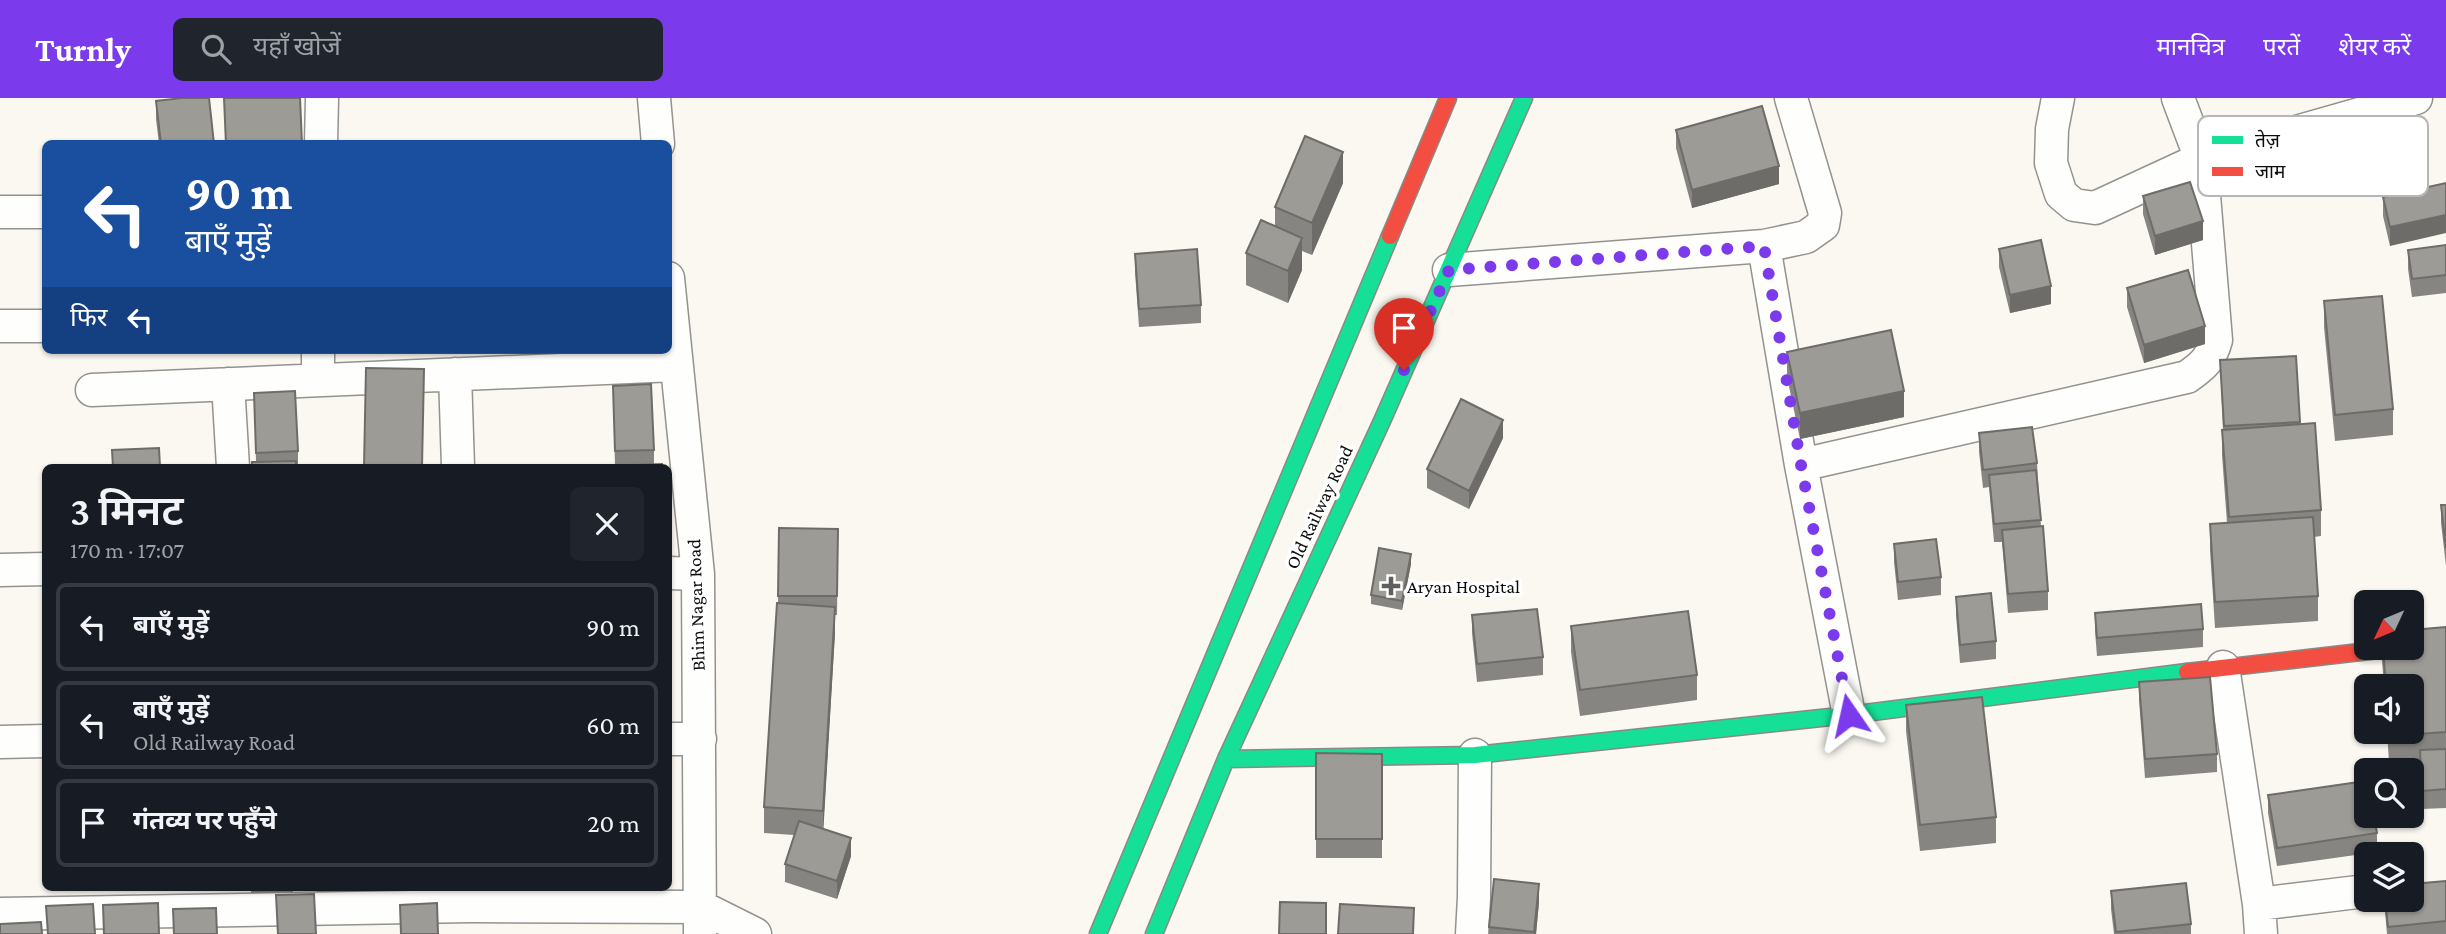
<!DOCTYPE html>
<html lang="hi">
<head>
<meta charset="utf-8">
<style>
	body { margin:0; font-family:"Crimson Pro","Noto Sans Devanagari",serif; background:#20242c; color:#f1f3f6; height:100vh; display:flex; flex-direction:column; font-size:26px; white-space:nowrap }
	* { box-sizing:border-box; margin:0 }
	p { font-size:23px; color:#9ea1a6 }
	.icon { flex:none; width:38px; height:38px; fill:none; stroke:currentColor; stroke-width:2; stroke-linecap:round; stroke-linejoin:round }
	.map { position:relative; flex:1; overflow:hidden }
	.drawer { position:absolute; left:42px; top:366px; width:630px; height:427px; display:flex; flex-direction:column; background:#171b24; border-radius:10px; box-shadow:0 2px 5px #0004 }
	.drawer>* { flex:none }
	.banner { position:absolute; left:42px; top:42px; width:630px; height:214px; border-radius:10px; box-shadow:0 2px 5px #0004; background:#1a4fa0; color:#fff; overflow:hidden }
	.needle { width:46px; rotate:226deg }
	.controls { position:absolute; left:2354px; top:492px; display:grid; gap:14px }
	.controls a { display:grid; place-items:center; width:70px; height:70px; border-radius:10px; background:#171b24; box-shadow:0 2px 5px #0004; font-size:35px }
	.pin { position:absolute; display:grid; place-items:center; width:60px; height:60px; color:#fff; margin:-72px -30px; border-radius:50% 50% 50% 0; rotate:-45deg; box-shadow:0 0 7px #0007 }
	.pin .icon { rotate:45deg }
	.me { position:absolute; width:77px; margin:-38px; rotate:349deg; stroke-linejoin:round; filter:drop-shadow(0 0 5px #0008) }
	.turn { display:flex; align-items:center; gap:24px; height:147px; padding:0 28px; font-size:32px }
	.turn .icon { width:91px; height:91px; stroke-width:2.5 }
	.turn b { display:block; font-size:49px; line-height:60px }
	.then { display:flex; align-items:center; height:66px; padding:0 28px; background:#0003; gap:14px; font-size:26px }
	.round { display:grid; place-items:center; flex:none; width:74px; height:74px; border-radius:10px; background:#20242c }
	.summary { display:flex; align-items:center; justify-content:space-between; height:119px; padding:0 28px }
	h1 { font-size:42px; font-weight:600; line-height:52px }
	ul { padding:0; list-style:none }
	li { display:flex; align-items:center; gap:21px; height:88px; margin:0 14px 10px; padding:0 14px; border:4px solid #363941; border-radius:10px }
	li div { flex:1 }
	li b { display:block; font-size:26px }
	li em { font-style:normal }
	header { display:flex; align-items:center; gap:42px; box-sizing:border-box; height:98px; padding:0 35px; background:#7c3aed; color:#fff }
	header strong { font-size:33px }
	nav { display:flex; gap:38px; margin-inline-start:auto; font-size:24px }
	.search { width:490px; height:63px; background:#20242c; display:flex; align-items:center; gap:18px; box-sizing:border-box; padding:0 24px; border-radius:10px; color:#9ea1a6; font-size:26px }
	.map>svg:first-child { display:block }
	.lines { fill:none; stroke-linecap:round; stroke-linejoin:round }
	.street-casing { stroke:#93928f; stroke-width:35 }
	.fast-casing { stroke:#8a8985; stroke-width:19 }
	.jam-casing { stroke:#8a8985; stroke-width:19 }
	.street { stroke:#fefefd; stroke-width:32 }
	.fast { stroke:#16e098; stroke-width:16 }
	.jam { stroke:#f24e42; stroke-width:16 }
	.wall { fill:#878581 }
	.shaded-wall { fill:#6e6c69 }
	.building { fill:#9d9b96; stroke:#6e6c69; stroke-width:2 }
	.route { stroke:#7c3aed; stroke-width:12; stroke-dasharray:0 21.6 }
	.poi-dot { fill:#5f5f5c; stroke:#fff; stroke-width:2.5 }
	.labels { text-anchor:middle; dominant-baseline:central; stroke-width:7; stroke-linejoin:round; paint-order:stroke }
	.street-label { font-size:19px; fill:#0c0c0c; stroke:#fff }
	.poi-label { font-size:19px; fill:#0c0c0c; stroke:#fff; text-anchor:start }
	.key { fill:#fff; stroke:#b6b6b6; stroke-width:2 }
	.key-label { font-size:19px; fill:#0c0c0c }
</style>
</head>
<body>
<header>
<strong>Turnly</strong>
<div class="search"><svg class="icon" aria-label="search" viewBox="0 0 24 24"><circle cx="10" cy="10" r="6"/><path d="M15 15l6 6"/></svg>यहाँ खोजें</div>
<nav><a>मानचित्र</a><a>परतें</a><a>शेयर करें</a></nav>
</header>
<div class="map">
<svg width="2446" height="836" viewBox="0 0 2446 836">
	<rect width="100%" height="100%" fill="#faf8f0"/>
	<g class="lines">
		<defs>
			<path id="street" d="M 654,0 L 658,46
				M 2058,0 L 2052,31 L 2051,65 L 2061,96 L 2074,107 L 2095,110 L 2201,61 L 2416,0
				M 321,46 L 322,0
				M 0,114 L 46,114
				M 1764,148 L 1801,367 L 1849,617
				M 1449,172 L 1764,148 L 1806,139 L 1823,127 L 1825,115 L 1791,0
				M 668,180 L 698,476 L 700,836
				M 0,228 L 46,228
				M 455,276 L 458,369
				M 318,282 L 318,252
				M 228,286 L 233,369
				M 92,292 L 675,267
				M 1801,367 L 2187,279 C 2203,268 2211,261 2216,242 L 2201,61 L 2178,0
				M 0,472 L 46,471
				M 668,475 L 698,476
				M 2223,569 L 2259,806 L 2261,836
				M 668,641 L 700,641
				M 0,644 L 46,643
				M 2259,806 L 2366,793
				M 0,816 L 470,808 L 701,809 L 755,836
				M 1472,836 L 1474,799 L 1475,657"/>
			<path id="fast" d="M 1226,661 L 1475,657 L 1849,617 L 2187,574
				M 1098,836 L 1390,138
				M 1154,836 L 1226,661 L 1382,323 L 1524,0"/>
			<path id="jam" d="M 1390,138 L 1448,0
				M 2187,574 L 2395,550"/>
		</defs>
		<use href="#street" class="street-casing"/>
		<use href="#fast" class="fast-casing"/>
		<use href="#jam" class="jam-casing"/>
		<use href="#street" class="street"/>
		<use href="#fast" class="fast"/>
		<use href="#jam" class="jam"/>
	</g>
	<path class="wall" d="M 156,3 L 214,46 L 159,46 L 156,21 Z
		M 1676,32 L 1779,86 L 1692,110 L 1676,50 Z
		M 1343,85 L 1312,157 L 1302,153 L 1302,172 L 1288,205 L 1246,187 L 1246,155 L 1275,128 L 1275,109 Z
		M 2446,85 L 2390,148 L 2383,118 L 2383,99 Z
		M 2143,98 L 2203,142 L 2155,157 L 2143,116 Z
		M 2446,147 L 2446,195 L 2412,199 L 2408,171 L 2408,152 Z
		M 1999,151 L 2051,206 L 2010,215 L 1999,169 Z
		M 1135,156 L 1201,207 L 1201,225 L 1139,229 L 1135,174 Z
		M 2127,190 L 2205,246 L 2144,265 L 2127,209 Z
		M 2324,203 L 2393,311 L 2393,337 L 2335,343 L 2324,229 Z
		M 1787,254 L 1904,319 L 1800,341 L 1787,279 Z
		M 2296,258 L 2300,326 L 2321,412 L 2321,438 L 2314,439 L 2318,498 L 2318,523 L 2215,530 L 2210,452 L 2210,426 L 2227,425 L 2222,357 L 2222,332 L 2223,332 L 2220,262 Z
		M 613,288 L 654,352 L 654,366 L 615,368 Z
		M 254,295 L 298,353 L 298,369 L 252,369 L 256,364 Z
		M 1979,335 L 2037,365 L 2041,429 L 2048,493 L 2048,512 L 2008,515 L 2002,444 L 1994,444 L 1989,389 L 1983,390 L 1979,354 Z
		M 1503,340 L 1469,411 L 1427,390 L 1427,371 Z
		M 2441,407 L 2446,407 L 2446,468 L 2441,425 Z
		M 779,430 L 838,431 L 837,517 L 835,517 L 835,535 L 823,731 L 851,758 L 837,801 L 785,784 L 785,766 L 794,737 L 764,735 L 764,709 L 778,505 Z
		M 1894,446 L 1941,479 L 1941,497 L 1898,502 L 1894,464 Z
		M 1411,466 L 1402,512 L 1371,506 L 1371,497 Z
		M 1956,499 L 1996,543 L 1996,561 L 1960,565 L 1956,517 Z
		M 2095,515 L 2203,531 L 2203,549 L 2097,558 L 2095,533 Z
		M 1472,517 L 1543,559 L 1543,577 L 1477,584 L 1472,535 Z
		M 1571,528 L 1697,577 L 1697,602 L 1580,618 L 1571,554 Z
		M 2446,529 L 2446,710 L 2422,711 L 2420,662 L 2389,664 L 2387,634 L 2412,634 L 2412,588 L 2384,588 L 2381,550 L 2412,550 Z
		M 2139,584 L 2217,656 L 2217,674 L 2145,680 L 2139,602 Z
		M 1906,607 L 1996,719 L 1996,745 L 1920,753 L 1906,633 Z
		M 1316,655 L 1382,656 L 1382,760 L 1316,760 Z
		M 2268,697 L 2377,735 L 2377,754 L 2277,768 L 2268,715 Z
		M 2446,783 L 2446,836 L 2387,836 L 2384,802 L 2412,802 Z
		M 251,789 L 293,789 L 293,794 L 251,795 Z
		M 317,789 L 358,789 L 358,793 L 317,794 Z
		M 2111,793 L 2191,826 L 2191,836 L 2114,836 L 2111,811 Z
		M 1539,804 L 1536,836 L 1489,836 L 1489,829 Z"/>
	<path class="shaded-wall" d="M 1343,54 L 1343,85 L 1312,157 L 1312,125 Z
		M 1779,68 L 1779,86 L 1692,110 L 1692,92 Z
		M 2446,117 L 2446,135 L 2390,148 L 2390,129 Z
		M 2203,123 L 2203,142 L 2155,157 L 2155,138 Z
		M 1302,140 L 1302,172 L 1288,205 L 1288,173 Z
		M 2051,188 L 2051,206 L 2010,215 L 2010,197 Z
		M 2205,228 L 2205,246 L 2144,265 L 2144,247 Z
		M 1904,293 L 1904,319 L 1800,341 L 1800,315 Z
		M 1503,322 L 1503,340 L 1469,411 L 1469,393 Z
		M 1411,456 L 1411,466 L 1402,512 L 1402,503 Z
		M 835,509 L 835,535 L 823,738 L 823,713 Z
		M 851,740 L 851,758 L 837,801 L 837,783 Z
		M 1539,786 L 1539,804 L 1536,836 L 1534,836 Z"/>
	<path class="building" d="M 182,0 L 209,0 L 214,46 L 161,46 L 156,3 Z
		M 224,0 L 300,0 L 302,46 L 226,46 Z
		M 1762,8 L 1779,68 L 1692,92 L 1676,32 Z
		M 1305,38 L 1343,54 L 1312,125 L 1275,109 Z
		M 2190,84 L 2203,123 L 2155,138 L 2143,98 Z
		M 2446,85 L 2446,117 L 2390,129 L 2383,99 Z
		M 1261,122 L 1302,140 L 1288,173 L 1246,155 Z
		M 2041,142 L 2051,188 L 2010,197 L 1999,151 Z
		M 2446,147 L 2446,177 L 2412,181 L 2408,152 Z
		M 1197,151 L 1201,207 L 1139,211 L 1135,156 Z
		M 2188,172 L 2205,228 L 2144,247 L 2127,190 Z
		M 2382,198 L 2393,311 L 2335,317 L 2324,203 Z
		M 1891,232 L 1904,293 L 1800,315 L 1787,254 Z
		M 2296,258 L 2300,324 L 2224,328 L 2220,262 Z
		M 366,270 L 424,271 L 422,369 L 364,369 Z
		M 651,286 L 654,352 L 615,353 L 613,288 Z
		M 295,293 L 298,353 L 256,355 L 254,295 Z
		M 1461,301 L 1503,322 L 1469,393 L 1427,371 Z
		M 2315,325 L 2321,412 L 2229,419 L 2222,332 Z
		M 2032,329 L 2037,365 L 1983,372 L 1979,335 Z
		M 159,350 L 160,369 L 113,369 L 112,352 Z
		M 296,363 L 296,369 L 252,369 L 252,364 Z
		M 662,366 L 662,369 L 610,369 L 610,368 Z
		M 2036,372 L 2041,422 L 1994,426 L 1989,377 Z
		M 2441,407 L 2446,407 L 2446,450 Z
		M 2313,419 L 2318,498 L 2215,504 L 2210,426 Z
		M 2043,428 L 2048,493 L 2008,496 L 2002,432 Z
		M 779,430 L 838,431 L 837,498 L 778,498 Z
		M 1936,441 L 1941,479 L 1898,484 L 1894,446 Z
		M 1379,450 L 1411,456 L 1402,503 L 1371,497 Z
		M 1991,495 L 1996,543 L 1960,547 L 1956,499 Z
		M 777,505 L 835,509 L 823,713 L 764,709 Z
		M 2201,506 L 2203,531 L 2097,540 L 2095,515 Z
		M 1537,511 L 1543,559 L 1477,566 L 1472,517 Z
		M 1688,513 L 1697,577 L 1580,592 L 1571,528 Z
		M 2446,529 L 2446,634 L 2389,638 L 2389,634 L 2412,634 L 2412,588 L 2386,588 L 2383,550 L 2412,550 L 2412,532 Z
		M 2210,579 L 2217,656 L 2145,661 L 2139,584 Z
		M 1982,599 L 1996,719 L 1920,727 L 1906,607 Z
		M 2446,651 L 2446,691 L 2422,693 L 2420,652 Z
		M 1316,655 L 1382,656 L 1382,741 L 1316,741 Z
		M 2366,683 L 2366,718 L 2374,718 L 2377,735 L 2277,750 L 2268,697 Z
		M 799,723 L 851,740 L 837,783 L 785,766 Z
		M 1494,781 L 1539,786 L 1534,834 L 1489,829 Z
		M 2446,783 L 2446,823 L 2388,829 L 2385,802 L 2412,802 L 2412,786 Z
		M 2186,785 L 2191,826 L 2116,834 L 2111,793 Z
		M 314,796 L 316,836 L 278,836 L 276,797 Z
		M 1280,804 L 1326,805 L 1326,836 L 1279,836 Z
		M 158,805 L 159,836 L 104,836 L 103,807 Z
		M 437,805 L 438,836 L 401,836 L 400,807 Z
		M 93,806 L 95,836 L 48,836 L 46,808 Z
		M 1340,806 L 1414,810 L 1413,836 L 1338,836 Z
		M 216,810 L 217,836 L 174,836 L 173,811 Z
		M 41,824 L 42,836 L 0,836 L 0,826 Z"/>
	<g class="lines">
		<path class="route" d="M 1404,272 L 1449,172 L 1764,148 L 1801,367 L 1849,617"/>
	</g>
	<path class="poi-dot" d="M1387.5 477.5h7v7h7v7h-7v7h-7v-7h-7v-7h7z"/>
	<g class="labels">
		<g class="street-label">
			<text transform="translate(1319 409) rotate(-65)">Old Railway Road</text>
			<text transform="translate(696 507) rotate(-92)">Bhim Nagar Road</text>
		</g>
		<g class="poi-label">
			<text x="1407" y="488">Aryan Hospital</text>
		</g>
	</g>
	<rect x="2198" y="18" width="230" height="80" rx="10" class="key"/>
	<rect x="2212" y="38" width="31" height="8" fill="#16e098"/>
	<rect x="2212" y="69" width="31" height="9" fill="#f24e42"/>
	<g class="key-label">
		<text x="2255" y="49">तेज़</text>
		<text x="2255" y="80">जाम</text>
	</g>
</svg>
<div class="controls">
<a><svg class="needle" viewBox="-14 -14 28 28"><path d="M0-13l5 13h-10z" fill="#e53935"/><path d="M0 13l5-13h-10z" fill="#9ea1a6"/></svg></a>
<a><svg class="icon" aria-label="sound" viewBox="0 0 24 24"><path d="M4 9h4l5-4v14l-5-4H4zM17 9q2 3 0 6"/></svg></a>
<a><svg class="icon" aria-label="search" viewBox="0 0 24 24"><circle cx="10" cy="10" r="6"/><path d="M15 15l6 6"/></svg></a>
<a><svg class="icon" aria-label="layers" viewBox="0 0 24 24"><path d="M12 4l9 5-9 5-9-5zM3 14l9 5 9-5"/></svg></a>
</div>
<div class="pin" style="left:1404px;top:272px;background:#d93025"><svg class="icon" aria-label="arrive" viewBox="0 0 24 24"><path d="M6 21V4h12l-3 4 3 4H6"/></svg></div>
<svg class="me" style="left:1849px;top:617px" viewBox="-20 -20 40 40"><path d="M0-17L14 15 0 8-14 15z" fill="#7c3aed" stroke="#fff" stroke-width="4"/></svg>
<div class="banner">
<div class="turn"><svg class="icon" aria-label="left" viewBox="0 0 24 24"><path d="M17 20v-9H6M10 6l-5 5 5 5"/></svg><div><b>90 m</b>बाएँ मुड़ें</div></div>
<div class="then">फिर<svg class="icon" aria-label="left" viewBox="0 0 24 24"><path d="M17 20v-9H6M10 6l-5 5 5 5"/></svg></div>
</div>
<section class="drawer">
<div class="summary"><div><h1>3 मिनट</h1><p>170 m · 17:07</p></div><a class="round"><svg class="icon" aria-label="close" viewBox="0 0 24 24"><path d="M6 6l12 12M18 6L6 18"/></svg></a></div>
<ul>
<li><svg class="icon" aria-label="left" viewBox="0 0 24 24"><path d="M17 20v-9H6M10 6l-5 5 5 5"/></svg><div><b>बाएँ मुड़ें</b></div><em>90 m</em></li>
<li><svg class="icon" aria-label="left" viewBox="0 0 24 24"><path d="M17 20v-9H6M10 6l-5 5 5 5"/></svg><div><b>बाएँ मुड़ें</b><p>Old Railway Road</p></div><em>60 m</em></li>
<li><svg class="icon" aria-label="arrive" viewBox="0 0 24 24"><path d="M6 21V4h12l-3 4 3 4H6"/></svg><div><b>गंतव्य पर पहुँचे</b></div><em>20 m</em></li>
</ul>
</section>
</div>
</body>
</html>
